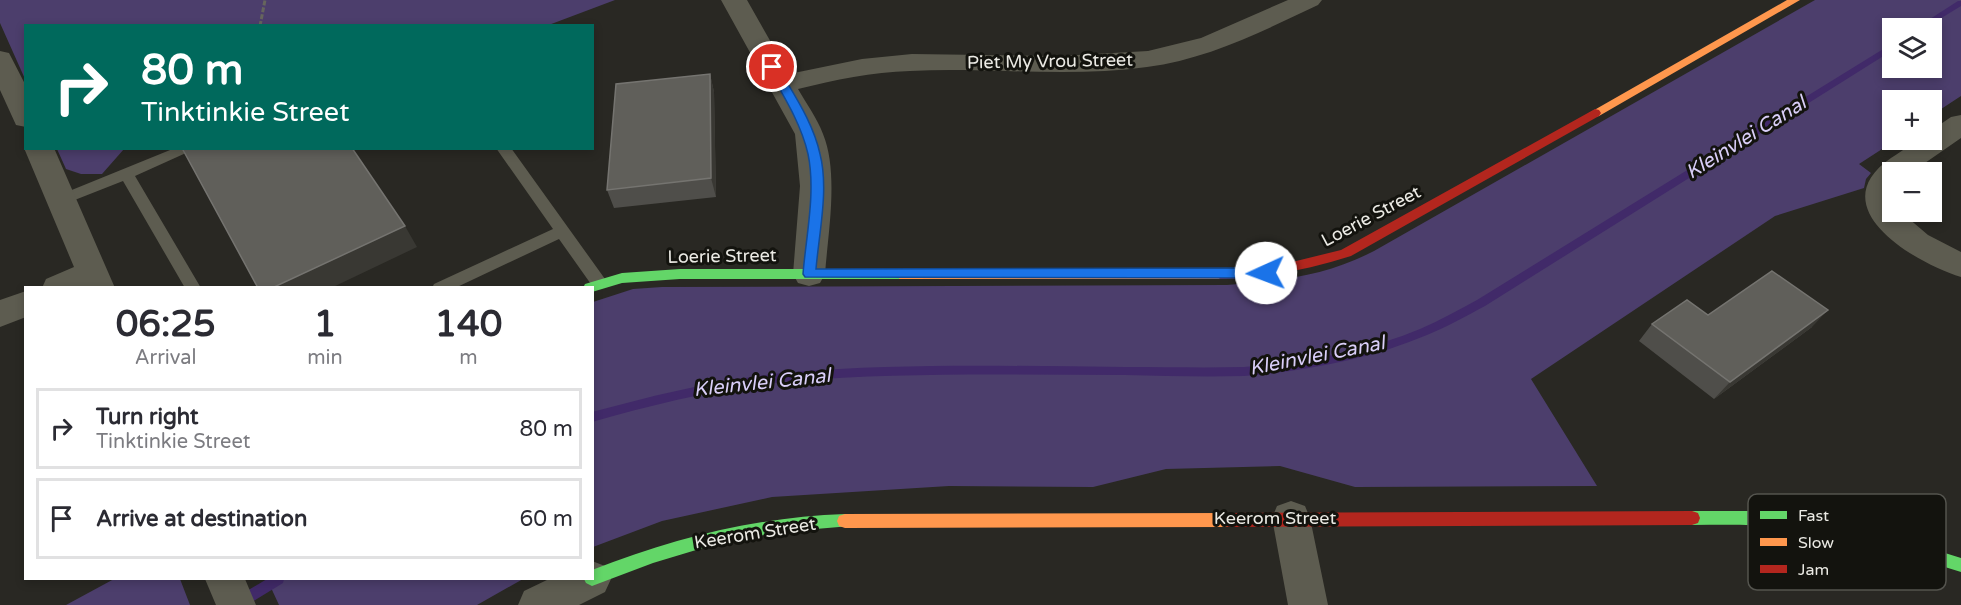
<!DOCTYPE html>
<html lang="en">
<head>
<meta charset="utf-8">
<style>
	body { margin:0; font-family:"Varela Round",sans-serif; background:#f2f2f3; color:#2b2b33; height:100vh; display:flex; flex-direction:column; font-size:22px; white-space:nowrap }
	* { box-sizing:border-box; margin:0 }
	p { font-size:20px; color:#7c7c81 }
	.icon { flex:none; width:33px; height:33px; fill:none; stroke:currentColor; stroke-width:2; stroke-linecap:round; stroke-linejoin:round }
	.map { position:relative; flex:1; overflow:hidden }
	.side { position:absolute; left:24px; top:286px; width:570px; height:294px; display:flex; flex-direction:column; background:#fff; border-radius:0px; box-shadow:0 3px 9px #0003 }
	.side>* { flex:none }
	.banner { position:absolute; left:24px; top:24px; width:570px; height:126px; border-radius:0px; box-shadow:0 3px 9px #0003; background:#00695c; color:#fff; overflow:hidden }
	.controls { position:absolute; left:1882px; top:18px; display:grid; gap:12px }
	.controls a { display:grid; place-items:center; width:60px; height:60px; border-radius:0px; background:#fff; box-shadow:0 3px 9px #0003; font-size:30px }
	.pin { position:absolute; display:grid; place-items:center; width:51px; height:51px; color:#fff; margin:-26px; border:3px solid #fff; border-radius:50%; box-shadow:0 2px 6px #0007 }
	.me { position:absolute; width:66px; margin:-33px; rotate:268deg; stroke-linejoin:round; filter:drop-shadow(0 0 4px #0008) }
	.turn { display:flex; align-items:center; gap:21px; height:126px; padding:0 18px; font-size:27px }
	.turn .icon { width:78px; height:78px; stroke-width:2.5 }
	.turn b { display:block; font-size:42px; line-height:51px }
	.eta { display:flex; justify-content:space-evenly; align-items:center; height:102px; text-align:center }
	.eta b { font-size:36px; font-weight:700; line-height:42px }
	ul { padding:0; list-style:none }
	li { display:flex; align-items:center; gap:18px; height:81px; margin:0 12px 9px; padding:0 6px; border:3px solid #e1e1e2; border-radius:0px }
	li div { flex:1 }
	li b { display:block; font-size:22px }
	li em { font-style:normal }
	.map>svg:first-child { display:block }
	.green { fill:#4c3e6c; fill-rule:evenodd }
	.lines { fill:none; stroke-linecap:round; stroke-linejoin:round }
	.stream { fill:#412a69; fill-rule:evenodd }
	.path { stroke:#66655d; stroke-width:3; stroke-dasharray:5 2; stroke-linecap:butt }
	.lane { fill:#5d5c50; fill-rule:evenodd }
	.street { fill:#5d5c50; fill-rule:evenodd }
	.fast { fill:#63d668; fill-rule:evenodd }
	.slow { fill:#ff974d; fill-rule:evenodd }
	.jam { fill:#b3261e; fill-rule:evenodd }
	.wall { fill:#4f4e4a }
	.shaded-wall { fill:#393833 }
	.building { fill:#605f5a; stroke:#757470; stroke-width:1.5 }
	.route { fill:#1a73e8; stroke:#114b97; stroke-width:1.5 }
	.labels { text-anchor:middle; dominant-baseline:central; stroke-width:6; stroke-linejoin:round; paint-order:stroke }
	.street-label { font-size:18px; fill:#ebeae4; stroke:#13130e }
	.water-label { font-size:20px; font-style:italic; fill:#d9cef8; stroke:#13130e }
	.key { fill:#13130e; stroke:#54544e; stroke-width:1.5 }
	.key-label { font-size:16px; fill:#ebeae4 }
</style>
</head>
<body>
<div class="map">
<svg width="1961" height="605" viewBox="0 0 1961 605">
	<rect width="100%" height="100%" fill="#292823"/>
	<path class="green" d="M 0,0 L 615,0 L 546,26 L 26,26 L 25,79 L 0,23 Z
		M 1815,0 L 1961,0 L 1961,96 L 1932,115 L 1932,100 L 1893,100 L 1893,140 L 1896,140 L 1859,164 L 1871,173 L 1866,179 L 1864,188 L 1775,216 L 1531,379 L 1597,486 L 1355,487 L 1280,466 L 1166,469 L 1093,487 L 949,486 L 772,497 L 662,521 L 593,547 L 593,302 L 633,289 L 662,287 L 1227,285 C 1280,281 1326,276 1374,251 ZM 1893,28 L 1932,28 L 1932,68 L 1893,68 Z
		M 57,149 L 124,149 L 102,174 L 81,174 L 66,169 Z
		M 114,579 L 180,579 L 190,605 L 66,605 Z
		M 267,579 L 523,579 L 477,605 L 279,605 Z"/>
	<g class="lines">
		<path class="stream" d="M 1958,1 L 1961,1 L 1961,6 L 1925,28 L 1916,28 Z
			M 1893,43 L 1893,50 L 1485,306 C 1466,316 1447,327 1427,335 C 1370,359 1306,371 1244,376 C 1204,377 1165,376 1125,375 C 1015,375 904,372 793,381 C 725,387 658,403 592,422 L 592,412 C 658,394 725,378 793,372 C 904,363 1015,366 1125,367 C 1165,367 1204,368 1244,367 C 1303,362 1365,352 1420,329 C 1439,321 1458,310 1477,300 Z
			M 267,579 L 284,579 L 283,583 L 247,605 L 229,605 L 230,601 Z"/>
		<path class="path" d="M 260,26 L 265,0"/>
		<path class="lane" d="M 175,148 L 197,148 L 135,176 L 201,288 L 185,288 L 123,181 L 62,205 L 54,200 L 57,196 Z
			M 496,148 L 511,148 L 605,279 L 607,283 L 605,287 L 593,287 L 559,239 L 455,288 L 432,288 L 434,284 L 553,229 Z"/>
		<path class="street" d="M 721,0 L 747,0 L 789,74 L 862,59 L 912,54 L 1060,56 L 1148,51 L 1201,38 L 1288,0 L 1322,0 L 1318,5 C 1263,31 1208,59 1147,67 C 1068,78 989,67 910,71 C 872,72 835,80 798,89 C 806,103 817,118 823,134 C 839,173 828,233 825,274 L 820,283 L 809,286 L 798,283 L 793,274 L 800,186 L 795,134 Z
			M 0,51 L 9,53 L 26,86 L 26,127 L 16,125 L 0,90 Z
			M 1961,115 L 1961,138 L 1912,172 L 1893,172 L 1893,212 L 1901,212 L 1928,235 L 1961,252 L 1961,277 C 1913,262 1820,207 1891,158 C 1905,149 1915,140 1932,140 L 1932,130 L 1951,117 Z
			M 26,146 L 26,148 L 54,148 L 115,288 L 42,288 L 46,279 L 74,267 L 24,148 Z
			M 26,291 L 26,317 L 0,327 L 0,300 Z
			M 1291,501 L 1305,506 L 1310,518 L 1328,605 L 1288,605 L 1272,518 L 1277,506 Z
			M 592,561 L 605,566 L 611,579 L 605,592 L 579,605 L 518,605 L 524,591 L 549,579 L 592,579 Z
			M 205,579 L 245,579 L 256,605 L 216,605 Z"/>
		<path class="fast" d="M 680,269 L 900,269 L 907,274 L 900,279 L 680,279 L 622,283 L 592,292 L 592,288 L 583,288 L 585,284 L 622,273 Z
			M 1692,511 L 1751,511 L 1804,517 L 1884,534 L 1961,558 L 1961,572 C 1901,553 1841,535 1779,527 C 1750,524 1721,525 1692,525 L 1686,523 L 1684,518 L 1686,513 Z
			M 845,514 L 851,516 L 853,521 L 851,526 L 780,532 L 716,544 L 653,563 L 592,586 L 586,583 L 584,579 L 592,579 L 592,570 C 674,538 757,517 845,514 Z"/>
		<path class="slow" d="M 1787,0 L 1800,0 L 1599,116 L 1595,117 L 1589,113 Z
			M 900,269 L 1220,269 L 1227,274 L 1220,279 L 900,279 L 893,274 Z
			M 1228,513 L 1234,515 L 1236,520 L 1234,525 L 1228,527 L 845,528 L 839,526 L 837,521 L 839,516 L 845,514 Z"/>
		<path class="jam" d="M 1595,109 L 1599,110 L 1601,113 L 1599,116 L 1351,256 C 1308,270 1265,278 1220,279 L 1213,274 L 1220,269 L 1284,264 L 1341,250 Z
			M 1692,511 L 1698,513 L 1700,518 L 1698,523 L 1692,525 L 1228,527 L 1222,525 L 1220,520 L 1222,515 L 1228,513 Z"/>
	</g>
	<path class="wall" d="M 710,74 L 714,92 L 716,197 L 614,208 L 607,190 Z
		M 1708,315 L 1812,327 L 1714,399 L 1639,341 L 1652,324 Z"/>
	<path class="shaded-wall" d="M 710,74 L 714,92 L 716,197 L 711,178 Z
		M 405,226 L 417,247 L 331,288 L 272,288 Z
		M 1828,310 L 1812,327 L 1714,399 L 1730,382 Z"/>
	<path class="building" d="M 710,74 L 711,178 L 607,190 L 616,84 Z
		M 182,148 L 352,148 L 405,226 L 272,288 L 258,288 Z
		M 1772,271 L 1828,310 L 1730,382 L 1652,324 L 1687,300 L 1708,315 Z"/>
	<path class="route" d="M 772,64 L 778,67 C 794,95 813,122 820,154 C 829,189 819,233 816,269 L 1266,268 L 1273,273 L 1266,278 L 805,277 L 803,274 C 806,236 816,192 808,154 C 801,123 783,95 767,67 Z"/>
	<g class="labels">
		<g class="street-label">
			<text transform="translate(1050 61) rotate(-1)">Piet My Vrou Street</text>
			<text transform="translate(1371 216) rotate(-28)">Loerie Street</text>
			<text transform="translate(722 256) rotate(-1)">Loerie Street</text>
			<text x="1275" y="518">Keerom Street</text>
			<text transform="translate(755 533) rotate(-9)">Keerom Street</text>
		</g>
		<g class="water-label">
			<text transform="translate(1746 138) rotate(-32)">Kleinvlei Canal</text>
			<text transform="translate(1317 356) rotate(-11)">Kleinvlei Canal</text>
			<text transform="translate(762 383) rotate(-6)">Kleinvlei Canal</text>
		</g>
	</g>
	<rect x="1748" y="494" width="198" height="96" rx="9" class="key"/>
	<rect x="1760" y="511" width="27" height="8" fill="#63d668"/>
	<rect x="1760" y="538" width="27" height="8" fill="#ff974d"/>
	<rect x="1760" y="565" width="27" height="8" fill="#b3261e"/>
	<g class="key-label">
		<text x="1798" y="521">Fast</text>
		<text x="1798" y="548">Slow</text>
		<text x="1798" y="575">Jam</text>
	</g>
</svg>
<div class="controls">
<a><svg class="icon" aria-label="layers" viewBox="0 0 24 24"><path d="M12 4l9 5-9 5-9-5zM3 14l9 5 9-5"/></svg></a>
<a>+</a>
<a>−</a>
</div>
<div class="pin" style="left:772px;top:67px;background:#d93025"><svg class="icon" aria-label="arrive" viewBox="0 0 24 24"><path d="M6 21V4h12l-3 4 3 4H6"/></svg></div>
<svg class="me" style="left:1266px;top:273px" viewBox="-20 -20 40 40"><circle r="19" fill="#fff"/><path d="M0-13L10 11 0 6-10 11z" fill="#1a73e8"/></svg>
<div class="banner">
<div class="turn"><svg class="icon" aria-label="right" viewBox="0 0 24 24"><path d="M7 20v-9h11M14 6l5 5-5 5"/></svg><div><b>80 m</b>Tinktinkie Street</div></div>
</div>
<section class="side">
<div class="eta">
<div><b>06:25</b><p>Arrival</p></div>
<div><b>1</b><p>min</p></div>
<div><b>140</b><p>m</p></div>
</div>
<ul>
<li><svg class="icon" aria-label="right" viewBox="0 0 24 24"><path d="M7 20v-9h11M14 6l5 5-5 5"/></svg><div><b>Turn right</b><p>Tinktinkie Street</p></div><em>80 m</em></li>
<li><svg class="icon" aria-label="arrive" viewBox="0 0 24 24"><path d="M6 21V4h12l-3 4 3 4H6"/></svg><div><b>Arrive at destination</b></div><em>60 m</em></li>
</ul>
</section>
</div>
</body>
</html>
